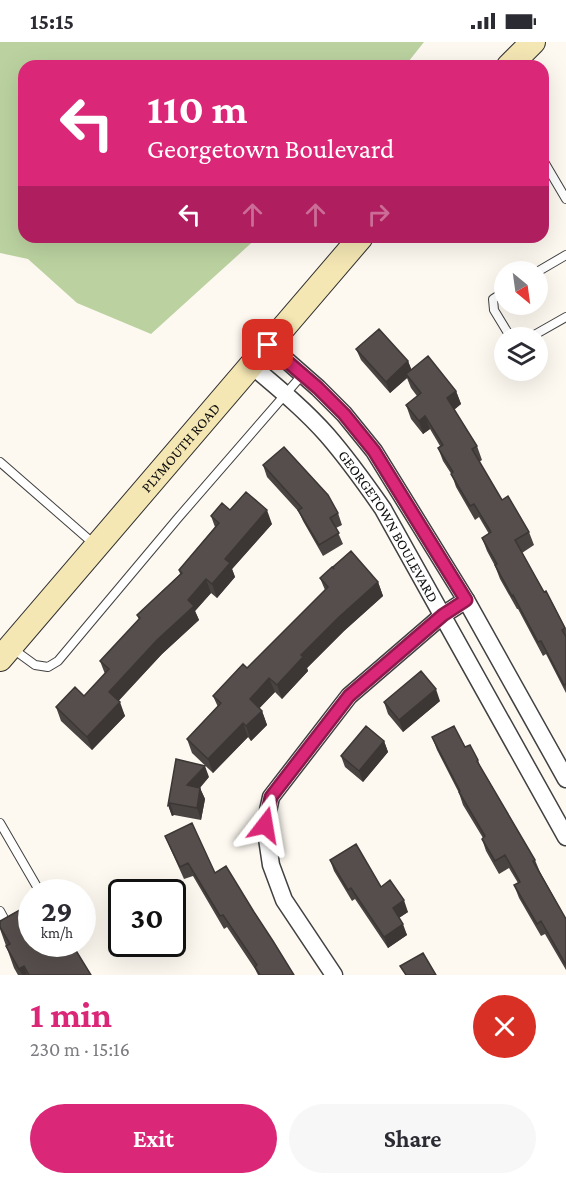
<!DOCTYPE html>
<html lang="en">
<head>
<meta charset="utf-8">
<style>
	body { margin:0; font-family:"Crimson Pro",serif; background:#f7f7f7; color:#2b2b33; height:100vh; display:flex; flex-direction:column; font-size:22px; white-space:nowrap }
	* { box-sizing:border-box; margin:0 }
	p { font-size:20px; color:#7c7c81 }
	.icon { flex:none; width:33px; height:33px; fill:none; stroke:currentColor; stroke-width:2; stroke-linecap:round; stroke-linejoin:round }
	.map { position:relative; height:933px; overflow:hidden }
	.sheet { display:flex; flex-direction:column; background:#fff; flex:1 }
	.sheet>* { flex:none }
	.banner { position:absolute; left:18px; top:18px; width:531px; height:183px; border-radius:18px; box-shadow:0 6px 24px #0002; background:#db2777; color:#fff; overflow:hidden }
	.needle { width:39px; rotate:151deg }
	.buttons { position:absolute; left:494px; top:219px; display:grid; gap:12px }
	.buttons a { display:grid; place-items:center; width:54px; height:54px; border-radius:50%; background:#fff; box-shadow:0 6px 24px #0002; font-size:30px }
	.speed { position:absolute; left:18px; top:837px; display:flex; gap:12px; font-size:30px; font-weight:700; text-align:center }
	.speed>* { display:grid; place-content:center; width:78px; height:78px; border-radius:50%; background:#fff; box-shadow:0 6px 24px #0002; line-height:1 }
	.speed small { font-size:15px; font-weight:400 }
	.speed .limit { border:3px solid #111; border-radius:9px; background:#fff; color:#111 }
	.pin { position:absolute; display:grid; place-items:center; width:51px; height:51px; color:#fff; margin:-26px; border-radius:12px; box-shadow:0 3px 9px #0006 }
	.me { position:absolute; width:66px; margin:-33px; rotate:14deg; stroke-linejoin:round; filter:drop-shadow(0 0 4px #0008) }
	.turn { display:flex; align-items:center; gap:21px; height:126px; padding:0 30px; font-size:27px }
	.turn .icon { width:78px; height:78px; stroke-width:2.5 }
	.turn b { display:block; font-size:42px; line-height:51px }
	.lanes { display:flex; align-items:center; height:57px; padding:0 30px; background:#0003; justify-content:center; gap:30px; direction:ltr }
	.lanes .off { opacity:.35 }
	.round { display:grid; place-items:center; flex:none; width:63px; height:63px; border-radius:32px; background:#f7f7f7 }
	.overview { display:flex; align-items:center; justify-content:space-between; height:102px; padding:0 30px }
	h1 { font-size:36px; font-weight:700; line-height:45px; color:#db2777 }
	.button { display:flex; gap:12px; margin-top:auto; padding:12px 30px }
	.button a { flex:1; height:69px; border-radius:36px; background:#db2777; color:#fff; font-size:24px; font-weight:700; line-height:69px; text-align:center }
	.button a+a { background:#f7f7f7; color:#2b2b33 }
	.status { display:flex; justify-content:space-between; align-items:center; height:42px; padding:0 30px; background:#fff; direction:ltr }
	.status svg { height:16px; fill:currentColor }
	.map>svg:first-child { display:block }
	.forest { fill:#bbd2a0 }
	.lines { fill:none; stroke-linecap:round; stroke-linejoin:round }
	.service-casing { stroke:#414141; stroke-width:10 }
	.minor-casing { stroke:#414141; stroke-width:19 }
	.secondary-casing { stroke:#303030; stroke-width:26 }
	.service { stroke:#fff; stroke-width:8 }
	.minor { stroke:#fff; stroke-width:16 }
	.secondary { stroke:#f5e7b4; stroke-width:24 }
	.wall { fill:#494341 }
	.shaded-wall { fill:#3c3735 }
	.building { fill:#554e4c; stroke:#3c3735; stroke-width:1.5 }
	.route-casing { stroke:#8e194d; stroke-width:15 }
	.route { stroke:#db2777; stroke-width:10 }
	.labels { text-anchor:middle; dominant-baseline:central; stroke-width:6; stroke-linejoin:round; paint-order:stroke }
	.street-label { font-size:15px; fill:#0e0e0e; stroke:#fff }
</style>
</head>
<body>
<div class="status"><b>15:15</b><svg viewBox="0 0 49 12"><path d="M0 12V9h3v3zM5 12V6h3v6zM10 12V3h3v9zM15 12V0h3v12zM26 1h20v11H26zM47 4h2v5h-2z"/></svg></div>
<div class="map">
<svg width="566" height="933" viewBox="0 0 566 933">
	<rect width="100%" height="100%" fill="#fdf9f1"/>
	<path class="forest" d="M 0,0 L 424,0 L 405,24 L 24,24 L 24,195 L 258,195 L 151,292 L 77,261 L 28,217 L 0,211 Z"/>
	<g class="lines">
		<defs>
			<path id="service" d="M 543,118 L 566,157
				M 537,230 L 566,213
				M 504,250 L 493,257 L 494,268 L 511,296
				M 529,296 L 566,275
				M 0,420 L 94,502
				M 13,607 L 35,623 L 48,625 L 58,619 L 178,476 L 303,332
				M 0,781 L 40,850
				M 0,869 L 7,882"/>
			<g id="minor">
				<path d="M 269,303 L 318,346 L 344,372 L 374,409 L 466,558 L 566,737"/>
				<path id="s1" d="M 251,323 C 277,345 304,367 327,393 C 347,416 365,441 383,467 L 566,795"/>
				<path d="M 334,933 L 284,858 L 271,823 L 265,783 L 271,755 L 349,654 L 443,573 L 466,558"/>
			</g>
			<g id="secondary">
				<path d="M 509,24 L 533,0"/>
				<path id="s2" d="M 0,617 L 361,195"/>
			</g>
		</defs>
		<use href="#service" class="service-casing"/>
		<use href="#minor" class="minor-casing"/>
		<use href="#secondary" class="secondary-casing"/>
		<use href="#service" class="service"/>
		<use href="#minor" class="minor"/>
		<use href="#secondary" class="secondary"/>
	</g>
	<path class="wall" d="M 356,307 L 408,319 L 411,328 L 456,349 L 461,362 L 454,368 L 477,404 L 482,418 L 479,420 L 502,458 L 529,490 L 534,503 L 522,511 L 544,550 L 546,549 L 566,587 L 566,651 L 546,612 L 543,614 L 518,567 L 517,567 L 500,537 L 495,524 L 487,509 L 482,496 L 489,492 L 479,475 L 475,478 L 456,445 L 452,433 L 443,419 L 438,406 L 440,404 L 430,387 L 423,392 L 411,377 L 406,363 L 417,354 L 411,346 L 407,336 L 390,351 L 361,318 Z
		M 263,423 L 338,471 L 342,483 L 336,486 L 343,502 L 323,514 L 303,479 L 299,470 L 267,435 Z
		M 230,468 L 272,482 L 232,527 L 235,535 L 217,556 L 211,551 L 195,569 L 199,578 L 162,612 L 118,659 L 125,674 L 92,708 L 61,679 L 56,665 L 84,654 L 105,632 L 100,619 L 139,578 L 137,573 L 180,532 L 179,528 L 215,485 L 211,474 Z
		M 320,536 L 378,540 L 383,554 L 344,589 L 307,626 L 308,629 L 282,657 L 275,650 L 259,666 L 262,669 L 267,683 L 251,699 L 248,695 L 213,731 L 192,711 L 187,697 L 218,665 L 213,654 L 247,626 L 325,548 Z
		M 440,659 L 403,690 L 388,672 L 384,660 Z
		M 432,695 L 465,705 L 478,718 L 480,724 L 535,818 L 540,830 L 566,877 L 566,928 L 545,892 L 541,894 L 519,856 L 514,843 L 518,841 L 509,826 L 499,832 L 486,809 L 482,797 L 483,796 L 463,763 L 459,751 L 437,708 Z
		M 384,699 L 388,710 L 363,740 L 345,725 L 341,714 Z
		M 209,735 L 200,746 L 205,757 L 201,778 L 174,773 L 172,774 L 168,763 Z
		M 165,794 L 215,831 L 254,870 L 294,933 L 258,933 L 255,927 L 227,885 L 224,887 L 193,834 L 184,837 L 170,806 Z
		M 330,818 L 381,845 L 408,870 L 399,876 L 407,893 L 388,906 L 355,857 L 352,859 L 334,829 Z
		M 0,879 L 91,933 L 18,933 L 14,926 L 0,887 Z"/>
	<path class="shaded-wall" d="M 408,319 L 413,331 L 406,332 L 407,336 L 390,351 L 386,340 Z
		M 456,349 L 461,362 L 452,369 L 447,356 Z
		M 425,374 L 430,387 L 423,392 L 419,379 Z
		M 267,468 L 272,482 L 232,527 L 235,535 L 217,556 L 212,542 L 225,517 Z
		M 206,537 L 211,551 L 195,569 L 199,578 L 162,612 L 114,664 L 109,650 Z
		M 378,540 L 383,554 L 344,589 L 307,626 L 308,629 L 282,657 L 277,643 L 301,613 L 339,575 Z
		M 269,636 L 275,650 L 255,671 L 250,657 Z
		M 436,647 L 440,659 L 403,690 L 399,678 Z
		M 120,660 L 125,674 L 92,708 L 87,695 Z
		M 262,669 L 267,683 L 251,699 L 246,684 Z
		M 243,681 L 248,695 L 213,731 L 208,717 Z
		M 384,699 L 388,710 L 363,740 L 359,729 Z
		M 205,724 L 209,735 L 191,755 L 187,743 Z
		M 200,746 L 205,757 L 201,778 L 197,766 Z
		M 170,761 L 174,773 L 172,774 L 168,763 Z
		M 404,858 L 408,870 L 397,877 L 393,866 Z
		M 403,882 L 407,893 L 388,906 L 384,895 Z
		M 24,924 L 27,933 L 22,933 L 19,927 Z"/>
	<path class="building" d="M 379,287 L 408,319 L 386,340 L 356,307 Z
		M 428,314 L 456,349 L 447,356 L 477,404 L 472,407 L 502,458 L 508,454 L 529,490 L 515,498 L 544,550 L 546,549 L 565,586 L 562,588 L 566,595 L 566,642 L 564,643 L 541,599 L 538,600 L 513,553 L 512,554 L 495,523 L 497,522 L 482,496 L 491,490 L 474,462 L 470,464 L 451,432 L 453,430 L 438,406 L 443,403 L 425,374 L 419,379 L 406,363 L 421,351 L 406,332 Z
		M 284,405 L 328,453 L 338,471 L 330,476 L 339,491 L 319,503 L 298,468 L 302,466 L 263,423 Z
		M 246,450 L 267,468 L 225,517 L 230,521 L 212,542 L 206,537 L 188,558 L 194,564 L 157,598 L 109,650 L 120,660 L 87,695 L 56,665 L 75,645 L 84,654 L 109,627 L 100,619 L 140,576 L 137,573 L 182,531 L 179,528 L 219,481 L 211,474 L 222,461 L 230,468 Z
		M 351,509 L 378,540 L 339,575 L 301,613 L 303,615 L 277,643 L 269,636 L 250,657 L 262,669 L 246,684 L 243,681 L 208,717 L 187,697 L 221,661 L 213,654 L 243,622 L 247,626 L 328,545 L 320,536 L 332,525 L 334,527 L 333,525 Z
		M 421,629 L 436,647 L 399,678 L 384,660 Z
		M 366,684 L 384,699 L 359,729 L 341,714 Z
		M 454,684 L 465,705 L 470,703 L 478,718 L 477,719 L 535,818 L 533,819 L 566,877 L 566,923 L 541,879 L 537,882 L 514,843 L 520,840 L 505,813 L 495,819 L 482,797 L 485,794 L 459,750 L 460,749 L 432,695 Z
		M 176,717 L 205,724 L 187,743 L 200,746 L 197,766 L 170,761 L 168,763 Z
		M 192,781 L 215,831 L 226,824 L 254,870 L 273,899 L 294,933 L 260,933 L 255,925 L 257,923 L 223,873 L 220,874 L 188,821 L 180,825 L 165,794 Z
		M 356,802 L 381,845 L 390,838 L 404,858 L 393,866 L 403,882 L 384,895 L 351,846 L 348,848 L 330,818 Z
		M 32,861 L 32,902 L 72,902 L 91,933 L 29,933 L 24,924 L 19,927 L 6,904 L 10,902 L 0,885 L 0,879 Z
		M 423,911 L 436,933 L 406,933 L 400,924 Z"/>
	<g class="lines">
		<defs>
			<path id="route" d="M 265,783 L 271,755 L 349,654 L 443,573 L 466,558 L 374,409 L 344,372 L 318,346 L 268,303"/>
		</defs>
		<use href="#route" class="route-casing"/>
		<use href="#route" class="route"/>
	</g>
	<g class="labels">
		<g class="street-label">
			<text stroke="none"><textPath href="#s2" startOffset="278">PLYMOUTH ROAD</textPath></text>
			<text stroke="none"><textPath href="#s1" startOffset="214">GEORGETOWN BOULEVARD</textPath></text>
		</g>
	</g>
</svg>
<div class="buttons">
<a><svg class="needle" viewBox="-14 -14 28 28"><path d="M0-13l5 13h-10z" fill="#e53935"/><path d="M0 13l5-13h-10z" fill="#7c7c81"/></svg></a>
<a><svg class="icon" aria-label="layers" viewBox="0 0 24 24"><path d="M12 4l9 5-9 5-9-5zM3 14l9 5 9-5"/></svg></a>
</div>
<div class="speed"><div>29<small>km/h</small></div><div class="limit">30</div></div>
<div class="pin" style="left:268px;top:303px;background:#d93025"><svg class="icon" aria-label="arrive" viewBox="0 0 24 24"><path d="M6 21V4h12l-3 4 3 4H6"/></svg></div>
<svg class="me" style="left:265px;top:783px" viewBox="-20 -20 40 40"><path d="M0-17L14 15 0 8-14 15z" fill="#db2777" stroke="#fff" stroke-width="4"/></svg>
<div class="banner">
<div class="turn"><svg class="icon" aria-label="left" viewBox="0 0 24 24"><path d="M17 20v-9H6M10 6l-5 5 5 5"/></svg><div><b>110 m</b>Georgetown Boulevard</div></div>
<div class="lanes"><svg class="icon" aria-label="left" viewBox="0 0 24 24"><path d="M17 20v-9H6M10 6l-5 5 5 5"/></svg><svg class="icon off" aria-label="ahead" viewBox="0 0 24 24"><path d="M12 20V5M6 11l6-6 6 6"/></svg><svg class="icon off" aria-label="ahead" viewBox="0 0 24 24"><path d="M12 20V5M6 11l6-6 6 6"/></svg><svg class="icon off" aria-label="right" viewBox="0 0 24 24"><path d="M7 20v-9h11M14 6l5 5-5 5"/></svg></div>
</div>
</div>
<section class="sheet">
<div class="overview"><div><h1>1 min</h1><p>230 m · 15:16</p></div><a class="round" style="background:#d93025;color:#fff"><svg class="icon" aria-label="close" viewBox="0 0 24 24"><path d="M6 6l12 12M18 6L6 18"/></svg></a></div>
<div class="button"><a>Exit</a><a>Share</a></div>
</section>
</body>
</html>
